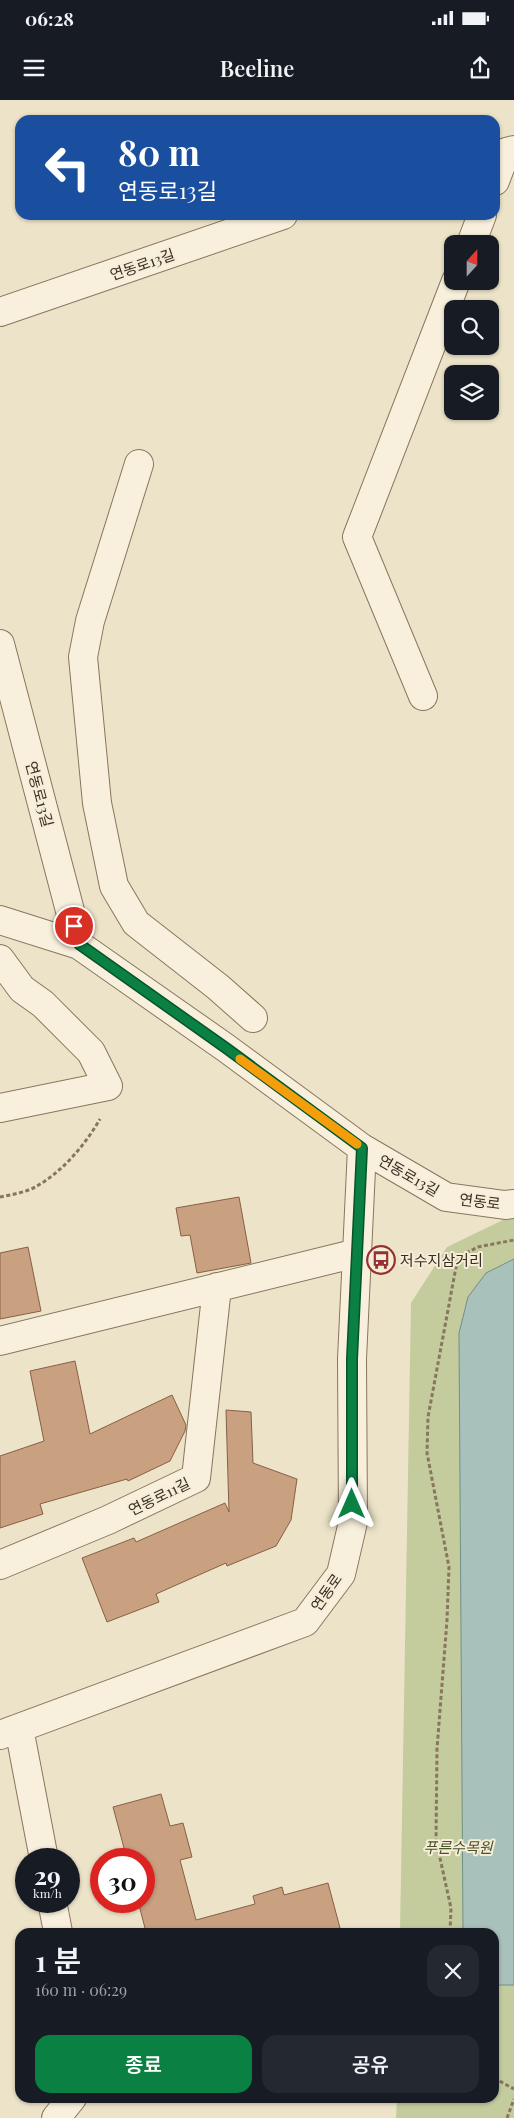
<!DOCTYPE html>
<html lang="ko">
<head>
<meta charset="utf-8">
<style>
	body { margin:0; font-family:"Playfair Display","Noto Sans KR",serif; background:#242831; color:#f1f3f6; height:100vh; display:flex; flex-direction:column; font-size:19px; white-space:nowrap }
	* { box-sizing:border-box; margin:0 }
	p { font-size:16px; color:#9ea1a6 }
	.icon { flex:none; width:28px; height:28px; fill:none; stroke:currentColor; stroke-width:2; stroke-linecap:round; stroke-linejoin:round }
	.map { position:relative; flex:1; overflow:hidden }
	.drawer { position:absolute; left:15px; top:1828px; width:484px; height:175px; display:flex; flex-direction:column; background:#171b24; border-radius:15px; box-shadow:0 1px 4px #0004 }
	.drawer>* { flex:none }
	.guide { position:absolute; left:15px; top:15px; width:485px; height:105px; border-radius:15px; box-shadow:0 1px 4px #0004; background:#1a4fa0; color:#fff; overflow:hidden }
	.needle { width:32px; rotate:21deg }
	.fabs { position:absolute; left:444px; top:135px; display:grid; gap:10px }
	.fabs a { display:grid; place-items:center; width:55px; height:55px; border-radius:10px; background:#171b24; box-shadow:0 1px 4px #0004; font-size:25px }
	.speed { position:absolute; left:15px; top:1748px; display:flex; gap:10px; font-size:25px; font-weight:700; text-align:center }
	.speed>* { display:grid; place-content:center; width:65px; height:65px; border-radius:50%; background:#171b24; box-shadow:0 1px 4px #0004; line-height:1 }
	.speed small { font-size:12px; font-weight:400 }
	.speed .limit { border:8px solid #d22; background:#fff; color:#111 }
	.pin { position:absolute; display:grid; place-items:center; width:42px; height:42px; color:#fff; margin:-21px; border:2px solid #fff; border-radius:50%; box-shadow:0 1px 5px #0007 }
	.me { position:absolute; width:55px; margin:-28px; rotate:0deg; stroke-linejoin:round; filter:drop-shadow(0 0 4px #0008) }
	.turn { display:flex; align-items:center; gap:18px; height:105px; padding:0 20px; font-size:22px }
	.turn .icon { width:65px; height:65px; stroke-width:2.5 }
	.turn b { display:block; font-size:35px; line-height:42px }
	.round { display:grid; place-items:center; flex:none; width:52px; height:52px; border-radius:15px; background:#242831 }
	.summary { display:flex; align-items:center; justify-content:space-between; height:85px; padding:0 20px }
	h1 { font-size:30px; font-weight:600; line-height:38px }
	.primary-button { display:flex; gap:10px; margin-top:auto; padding:10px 20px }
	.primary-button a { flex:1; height:58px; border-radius:15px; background:#0b8043; color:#fff; font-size:20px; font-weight:600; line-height:58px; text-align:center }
	.primary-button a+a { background:#242831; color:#f1f3f6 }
	.status { display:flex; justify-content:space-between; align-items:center; height:35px; padding:0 25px; background:#171b24; direction:ltr }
	.status svg { height:14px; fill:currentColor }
	header { display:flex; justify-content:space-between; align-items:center; height:65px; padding:0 20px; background:#171b24; font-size:22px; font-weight:600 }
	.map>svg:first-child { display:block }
	.green { fill:#c4cb9d }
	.water { fill:#a9c1bb; stroke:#709088 }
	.building { fill:#c9a080; stroke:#876045 }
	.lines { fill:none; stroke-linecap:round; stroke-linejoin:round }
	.minor-casing { stroke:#88765e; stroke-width:30 }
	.path { stroke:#88765e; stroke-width:3; stroke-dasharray:4 2.5; stroke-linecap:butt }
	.minor { stroke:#f8f0dc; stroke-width:28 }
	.route-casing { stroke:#07532c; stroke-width:12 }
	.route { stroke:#0b8043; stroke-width:9 }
	.slow { stroke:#f59e0b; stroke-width:9 }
	.labels { text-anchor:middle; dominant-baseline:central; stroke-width:4; stroke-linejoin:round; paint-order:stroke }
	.street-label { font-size:15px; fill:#3a2d21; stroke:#f5edd8 }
	.poi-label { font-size:15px; fill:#3a2d21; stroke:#f5edd8; text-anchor:start }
	.park-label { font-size:15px; font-style:italic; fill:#495528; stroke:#f5edd8 }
</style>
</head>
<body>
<div class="status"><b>06:28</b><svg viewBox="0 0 49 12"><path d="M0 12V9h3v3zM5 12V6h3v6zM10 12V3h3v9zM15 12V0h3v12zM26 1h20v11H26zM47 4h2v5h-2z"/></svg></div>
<header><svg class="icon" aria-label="menu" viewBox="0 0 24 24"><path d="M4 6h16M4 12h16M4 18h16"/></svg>Beeline<svg class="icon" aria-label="share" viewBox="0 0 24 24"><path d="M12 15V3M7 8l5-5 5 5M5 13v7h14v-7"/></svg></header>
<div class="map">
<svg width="514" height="2018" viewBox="0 0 514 2018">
	<rect width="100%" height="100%" fill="#ede3c9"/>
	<path class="green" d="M 514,1119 L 514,2018 L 396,2018 L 397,1998 L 494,1998 L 494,1832 L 400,1832 L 411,1203 L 447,1147 L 503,1120 Z"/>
	<path class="water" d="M 514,1159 L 514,1885 L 494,1885 L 494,1832 L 463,1832 L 459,1233 L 468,1197 L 486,1173 Z"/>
	<path class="building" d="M 239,1097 L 251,1163 L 197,1173 L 190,1135 L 181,1136 L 176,1108 Z
		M 28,1147 L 41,1211 L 0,1219 L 0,1153 Z
		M 75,1261 L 90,1334 L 172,1295 L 186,1325 L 185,1331 L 170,1361 L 128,1381 L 127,1379 L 40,1404 L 43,1414 L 0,1428 L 0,1356 L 44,1341 L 30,1271 Z
		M 226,1310 L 251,1312 L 253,1363 L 297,1379 L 291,1420 L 276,1446 L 227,1466 L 226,1463 L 156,1494 L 159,1502 L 107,1522 L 82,1458 L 134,1438 L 136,1442 L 225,1403 L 229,1412 Z
		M 161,1694 L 170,1726 L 183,1723 L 192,1757 L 180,1760 L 196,1820 L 255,1804 L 253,1796 L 282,1787 L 284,1795 L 328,1783 L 340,1828 L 324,1832 L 146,1832 L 138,1801 L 144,1801 L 144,1759 L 127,1759 L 113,1707 Z"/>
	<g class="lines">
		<defs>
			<path id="minor" d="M 495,81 L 506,52 L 514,50
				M 471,144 L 482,115
				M 0,212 L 283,115
				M 139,364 L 90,521 L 83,557 L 97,703 L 114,786 L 136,823 L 218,887 L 253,918
				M 0,544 L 79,845
				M 423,596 L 357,437 L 456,181
				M 0,820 L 79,845 L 226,948 L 362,1048 L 446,1097 L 505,1105 L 514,1104
				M 0,859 L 22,889 L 43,904 L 91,952 L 108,986 L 0,1008
				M 0,1241 L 357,1153
				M 0,1465 L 108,1420 L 196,1378 L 217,1187
				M 19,1628 L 44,1759
				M 0,1635 L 305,1522 L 341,1474 L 353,1422 L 352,1259 L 362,1048
				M 52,1801 L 58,1832
				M 56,2018 L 72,1998"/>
		</defs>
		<use href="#minor" class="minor-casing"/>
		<path class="path" d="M 0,1097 C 11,1095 27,1092 37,1086 C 63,1071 85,1045 100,1019
			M 450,1832 L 451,1808 L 436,1740 L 437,1649 L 447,1520 L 449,1467 L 427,1353 L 428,1317 L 456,1167 L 466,1153 L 478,1147 L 514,1140
			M 494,1978 L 514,1989
			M 507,2018 L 514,1999"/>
		<use href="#minor" class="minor"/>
	</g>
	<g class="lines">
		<defs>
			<path id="route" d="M 74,826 L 79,844 L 226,948 L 362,1048 L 352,1259 L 352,1404"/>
		</defs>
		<use href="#route" class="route-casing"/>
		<use href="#route" class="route"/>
		<path class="slow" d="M 240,959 L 357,1044"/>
	</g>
	<defs>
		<symbol id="bus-ring" viewBox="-11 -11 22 22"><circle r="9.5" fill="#f5edd8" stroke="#953231" stroke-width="1.5"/><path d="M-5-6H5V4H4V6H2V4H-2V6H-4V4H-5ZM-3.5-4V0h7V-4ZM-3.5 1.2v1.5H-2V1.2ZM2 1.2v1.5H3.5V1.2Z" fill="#953231"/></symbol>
	</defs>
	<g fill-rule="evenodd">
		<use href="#bus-ring" x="365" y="1144" width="32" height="32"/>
	</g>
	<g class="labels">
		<g class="street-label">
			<text transform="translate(142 164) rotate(-19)">연동로13길</text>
			<text transform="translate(40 694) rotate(75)">연동로13길</text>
			<text transform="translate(409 1075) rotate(30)">연동로13길</text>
			<text transform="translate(480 1101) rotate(7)">연동로</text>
			<text transform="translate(159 1396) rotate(-26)">연동로11길</text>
			<text transform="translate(326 1492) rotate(-55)">연동로</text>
		</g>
		<g class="poi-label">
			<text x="400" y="1160">저수지삼거리</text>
		</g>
		<g class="park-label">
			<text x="458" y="1747">푸른수목원</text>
		</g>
	</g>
</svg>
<div class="fabs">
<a><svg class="needle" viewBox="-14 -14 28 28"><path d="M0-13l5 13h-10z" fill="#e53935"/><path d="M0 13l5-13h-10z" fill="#9ea1a6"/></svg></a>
<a><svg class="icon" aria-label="search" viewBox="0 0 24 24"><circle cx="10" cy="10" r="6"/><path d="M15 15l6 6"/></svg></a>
<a><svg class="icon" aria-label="layers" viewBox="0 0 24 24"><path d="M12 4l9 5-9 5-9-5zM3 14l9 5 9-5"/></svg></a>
</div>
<div class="speed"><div>29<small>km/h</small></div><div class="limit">30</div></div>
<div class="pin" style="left:74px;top:826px;background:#d93025"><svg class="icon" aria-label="arrive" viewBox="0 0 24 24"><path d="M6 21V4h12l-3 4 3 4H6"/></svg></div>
<svg class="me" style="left:352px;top:1404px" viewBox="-20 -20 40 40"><path d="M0-17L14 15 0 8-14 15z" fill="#0b8043" stroke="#fff" stroke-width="4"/></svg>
<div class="guide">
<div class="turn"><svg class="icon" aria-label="left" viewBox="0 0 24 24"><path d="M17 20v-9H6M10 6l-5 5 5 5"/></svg><div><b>80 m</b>연동로13길</div></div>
</div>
<section class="drawer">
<div class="summary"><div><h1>1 분</h1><p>160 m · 06:29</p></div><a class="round"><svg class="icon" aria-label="close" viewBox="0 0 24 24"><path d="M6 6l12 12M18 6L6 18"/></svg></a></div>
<div class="primary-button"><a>종료</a><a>공유</a></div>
</section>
</div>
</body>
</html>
